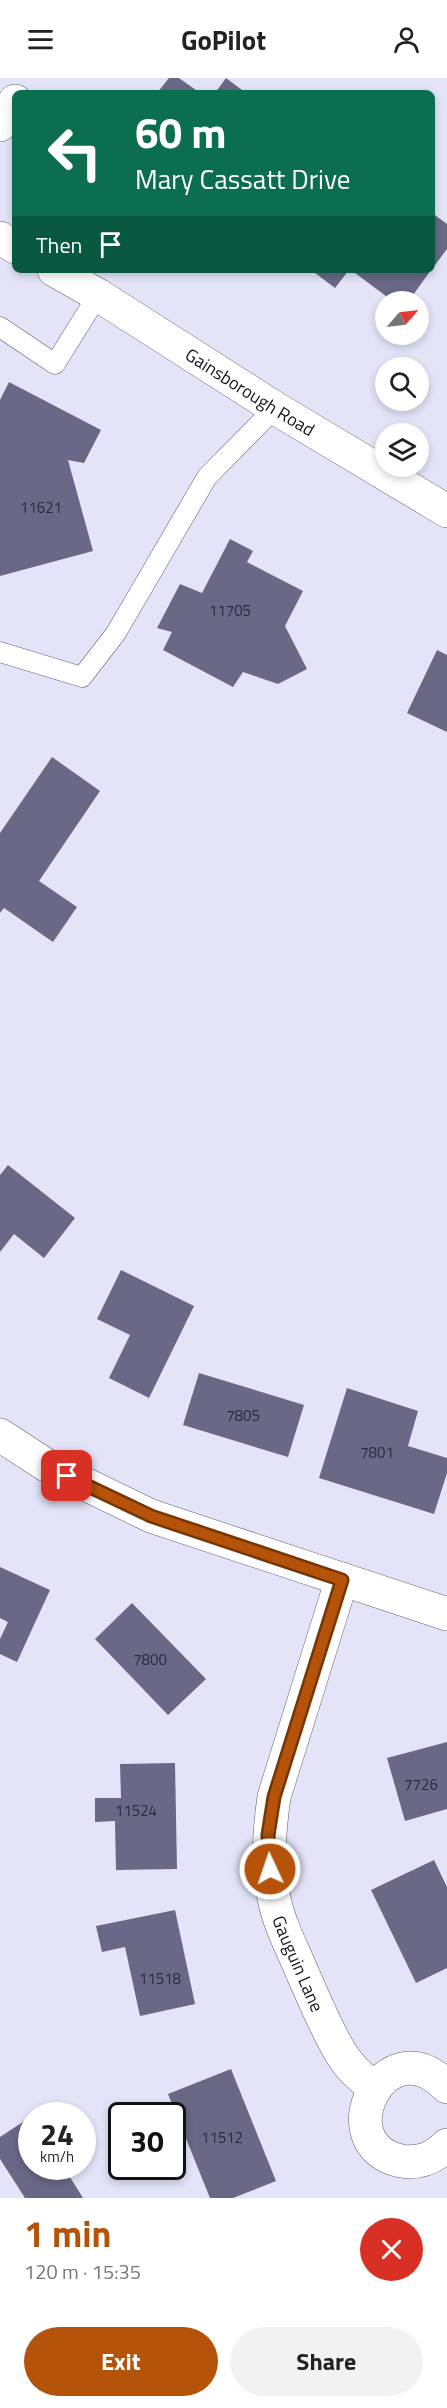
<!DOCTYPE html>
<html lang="en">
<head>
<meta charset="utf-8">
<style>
	body { margin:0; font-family:"Titillium Web",sans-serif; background:#f2f2f2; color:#222; height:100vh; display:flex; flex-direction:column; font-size:22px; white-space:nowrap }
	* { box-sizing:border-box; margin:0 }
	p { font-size:20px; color:#767676 }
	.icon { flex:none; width:33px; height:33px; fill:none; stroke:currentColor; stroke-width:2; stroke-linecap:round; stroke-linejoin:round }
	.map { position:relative; height:2120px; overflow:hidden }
	.sheet { display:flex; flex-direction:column; background:#fff; flex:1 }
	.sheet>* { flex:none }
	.guide { position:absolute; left:12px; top:12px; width:423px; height:183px; border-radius:9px; box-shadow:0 3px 9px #0003; background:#0b6e4f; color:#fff; overflow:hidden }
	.needle { width:39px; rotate:62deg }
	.tools { position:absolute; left:375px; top:213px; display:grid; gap:12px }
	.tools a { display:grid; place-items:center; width:54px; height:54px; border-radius:50%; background:#fff; box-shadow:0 3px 9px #0003; font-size:30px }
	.speed { position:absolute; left:18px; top:2024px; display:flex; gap:12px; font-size:30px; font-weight:700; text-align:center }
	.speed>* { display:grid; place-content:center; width:78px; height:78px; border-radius:50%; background:#fff; box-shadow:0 3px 9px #0003; line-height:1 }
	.speed small { font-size:15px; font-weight:400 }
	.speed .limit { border:3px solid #111; border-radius:9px; background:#fff; color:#111 }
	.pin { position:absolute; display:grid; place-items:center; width:51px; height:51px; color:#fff; margin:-26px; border-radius:12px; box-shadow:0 3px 9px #0006 }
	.me { position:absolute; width:66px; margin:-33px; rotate:357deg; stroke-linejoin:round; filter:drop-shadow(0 0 4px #0008) }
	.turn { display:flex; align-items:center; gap:21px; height:126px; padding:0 24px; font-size:27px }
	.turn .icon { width:78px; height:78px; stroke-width:2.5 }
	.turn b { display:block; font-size:42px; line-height:51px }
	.then { display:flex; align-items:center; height:57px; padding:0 24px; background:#0003; gap:12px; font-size:22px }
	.round { display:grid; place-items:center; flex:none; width:63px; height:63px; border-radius:32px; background:#f2f2f2 }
	.overview { display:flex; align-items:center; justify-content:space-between; height:102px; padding:0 24px }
	h1 { font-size:36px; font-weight:700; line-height:45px; color:#b45309 }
	.button { display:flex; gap:12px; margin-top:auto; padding:12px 24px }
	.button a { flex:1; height:69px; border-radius:36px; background:#b45309; color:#fff; font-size:24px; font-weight:700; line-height:69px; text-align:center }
	.button a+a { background:#f2f2f2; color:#222 }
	header { display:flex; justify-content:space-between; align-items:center; height:78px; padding:0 24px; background:#fff; font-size:27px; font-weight:700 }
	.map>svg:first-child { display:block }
	.building { fill:#696886 }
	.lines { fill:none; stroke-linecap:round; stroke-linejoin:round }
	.service-casing { stroke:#5e5d7b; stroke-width:21 }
	.minor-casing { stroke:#5e5d7b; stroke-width:34 }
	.secondary-casing { stroke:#5e5d7b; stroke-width:34 }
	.service { stroke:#fff; stroke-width:20 }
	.minor { stroke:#fff; stroke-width:33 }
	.secondary { stroke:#fff; stroke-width:33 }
	.route-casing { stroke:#753606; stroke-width:15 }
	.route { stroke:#b45309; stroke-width:10 }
	.labels { text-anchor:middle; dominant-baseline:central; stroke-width:4.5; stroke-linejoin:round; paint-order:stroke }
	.number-label { font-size:15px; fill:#2b2a3b }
	.street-label { font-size:18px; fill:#161622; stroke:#fff }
</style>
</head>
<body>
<header><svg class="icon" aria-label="menu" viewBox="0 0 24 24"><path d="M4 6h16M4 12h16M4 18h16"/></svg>GoPilot<svg class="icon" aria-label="person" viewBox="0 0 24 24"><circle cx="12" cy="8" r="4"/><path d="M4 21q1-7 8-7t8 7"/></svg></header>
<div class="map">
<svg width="447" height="2120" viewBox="0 0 447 2120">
	<rect width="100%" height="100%" fill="#e4e4f9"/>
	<path class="building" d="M 169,0 L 179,0 L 200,15 L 157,15 Z
		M 226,0 L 246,15 L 215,15 Z
		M 432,135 L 447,146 L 447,171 L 432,191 Z
		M 311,192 L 349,192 L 335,210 Z
		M 351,192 L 431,192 L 408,224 L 394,224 Z
		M 9,304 L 101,352 L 84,385 L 68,382 L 93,473 L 0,498 L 0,322 Z
		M 230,461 L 253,473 L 247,484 L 303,513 L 285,548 L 307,591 L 278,606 L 243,594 L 233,609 L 163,572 L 172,554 L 157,550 L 180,506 L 202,515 Z
		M 437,572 L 447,577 L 447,654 L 407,635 Z
		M 52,679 L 100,713 L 39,803 L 77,829 L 53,864 L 4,830 L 0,835 L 0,755 Z
		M 8,1087 L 75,1140 L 44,1180 L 14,1156 L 0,1174 L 0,1097 Z
		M 121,1192 L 194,1228 L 149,1320 L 109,1300 L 130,1257 L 97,1241 Z
		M 199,1295 L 304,1327 L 288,1379 L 183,1347 Z
		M 347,1310 L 418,1333 L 408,1368 L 447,1380 L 447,1395 L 434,1436 L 319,1400 Z
		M 0,1489 L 50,1512 L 17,1584 L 0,1576 L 0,1561 L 8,1544 L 0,1540 Z
		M 132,1525 L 206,1601 L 168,1637 L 95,1561 Z
		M 447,1664 L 447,1731 L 405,1743 L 387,1680 Z
		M 175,1685 L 177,1791 L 116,1792 L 115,1743 L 95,1744 L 95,1720 L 121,1720 L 120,1686 Z
		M 434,1782 L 447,1809 L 447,1890 L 416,1905 L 371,1812 Z
		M 175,1832 L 195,1926 L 140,1938 L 125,1869 L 102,1874 L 96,1848 Z
		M 231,1991 L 276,2103 L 233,2120 L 210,2120 L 168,2016 Z
		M 32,2038 L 32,2088 L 63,2088 L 83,2120 L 25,2120 L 0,2081 L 0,2059 Z"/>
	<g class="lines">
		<defs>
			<path id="service" d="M 0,249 L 55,286 L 98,217
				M 0,574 L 82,599 L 116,555 L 207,399 L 275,330"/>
			<g id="minor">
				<path d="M 0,160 L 15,169"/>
				<path id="s1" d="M 54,192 L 98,217 L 275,330 L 447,433"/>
				<path d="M 0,1357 L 46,1387 L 151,1438 L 447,1536"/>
				<path id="s2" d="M 342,1501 L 274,1719 C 269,1754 267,1786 274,1820 C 279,1846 292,1870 302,1894 C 314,1921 326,1951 342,1977 C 350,1990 361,2000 374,2009"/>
				<path d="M 447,2009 C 385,1944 325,2067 401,2083 C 420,2086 434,2080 447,2067"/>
			</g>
			<path id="secondary" d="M 0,47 L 15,23"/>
		</defs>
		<use href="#service" class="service-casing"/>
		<use href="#minor" class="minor-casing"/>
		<use href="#secondary" class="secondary-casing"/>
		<use href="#service" class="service"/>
		<use href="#minor" class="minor"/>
		<use href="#secondary" class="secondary"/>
	</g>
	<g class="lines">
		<defs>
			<path id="route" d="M 67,1398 L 151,1438 L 342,1502 L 274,1719 L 268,1757 L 270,1791"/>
		</defs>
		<use href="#route" class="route-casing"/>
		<use href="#route" class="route"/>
	</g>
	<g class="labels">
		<g class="number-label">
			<text x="41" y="429">11621</text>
			<text x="230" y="532">11705</text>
			<text x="243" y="1337">7805</text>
			<text x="377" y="1374">7801</text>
			<text x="150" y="1581">7800</text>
			<text x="421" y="1706">7726</text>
			<text x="136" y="1732">11524</text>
			<text x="160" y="1900">11518</text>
			<text x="222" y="2059">11512</text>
		</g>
		<g class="street-label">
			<text stroke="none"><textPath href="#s1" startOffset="231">Gainsborough Road</textPath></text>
			<text stroke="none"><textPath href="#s2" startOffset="400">Gauguin Lane</textPath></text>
		</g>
	</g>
</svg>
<div class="tools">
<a><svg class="needle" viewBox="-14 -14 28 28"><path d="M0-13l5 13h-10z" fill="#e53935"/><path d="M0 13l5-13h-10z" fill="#767676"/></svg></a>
<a><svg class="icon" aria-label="search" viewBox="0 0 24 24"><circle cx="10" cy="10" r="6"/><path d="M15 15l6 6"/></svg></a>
<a><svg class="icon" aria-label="layers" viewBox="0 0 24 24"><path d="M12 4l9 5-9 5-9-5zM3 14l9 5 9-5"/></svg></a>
</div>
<div class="speed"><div>24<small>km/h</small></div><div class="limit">30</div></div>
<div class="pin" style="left:67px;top:1398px;background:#d93025"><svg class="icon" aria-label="arrive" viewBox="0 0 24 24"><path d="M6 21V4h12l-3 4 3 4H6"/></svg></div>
<svg class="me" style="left:270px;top:1791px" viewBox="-20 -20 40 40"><circle r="17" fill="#b45309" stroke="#fff" stroke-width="3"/><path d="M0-11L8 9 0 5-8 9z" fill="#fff"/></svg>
<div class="guide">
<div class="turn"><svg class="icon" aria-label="left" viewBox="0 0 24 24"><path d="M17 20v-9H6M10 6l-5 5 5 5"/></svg><div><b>60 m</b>Mary Cassatt Drive</div></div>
<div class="then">Then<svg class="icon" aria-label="arrive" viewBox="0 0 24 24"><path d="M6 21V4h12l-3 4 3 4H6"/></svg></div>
</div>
</div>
<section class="sheet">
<div class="overview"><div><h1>1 min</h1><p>120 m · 15:35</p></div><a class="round" style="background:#d93025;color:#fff"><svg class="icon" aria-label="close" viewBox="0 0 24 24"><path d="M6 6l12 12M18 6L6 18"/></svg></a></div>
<div class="button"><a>Exit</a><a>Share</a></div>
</section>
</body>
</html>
